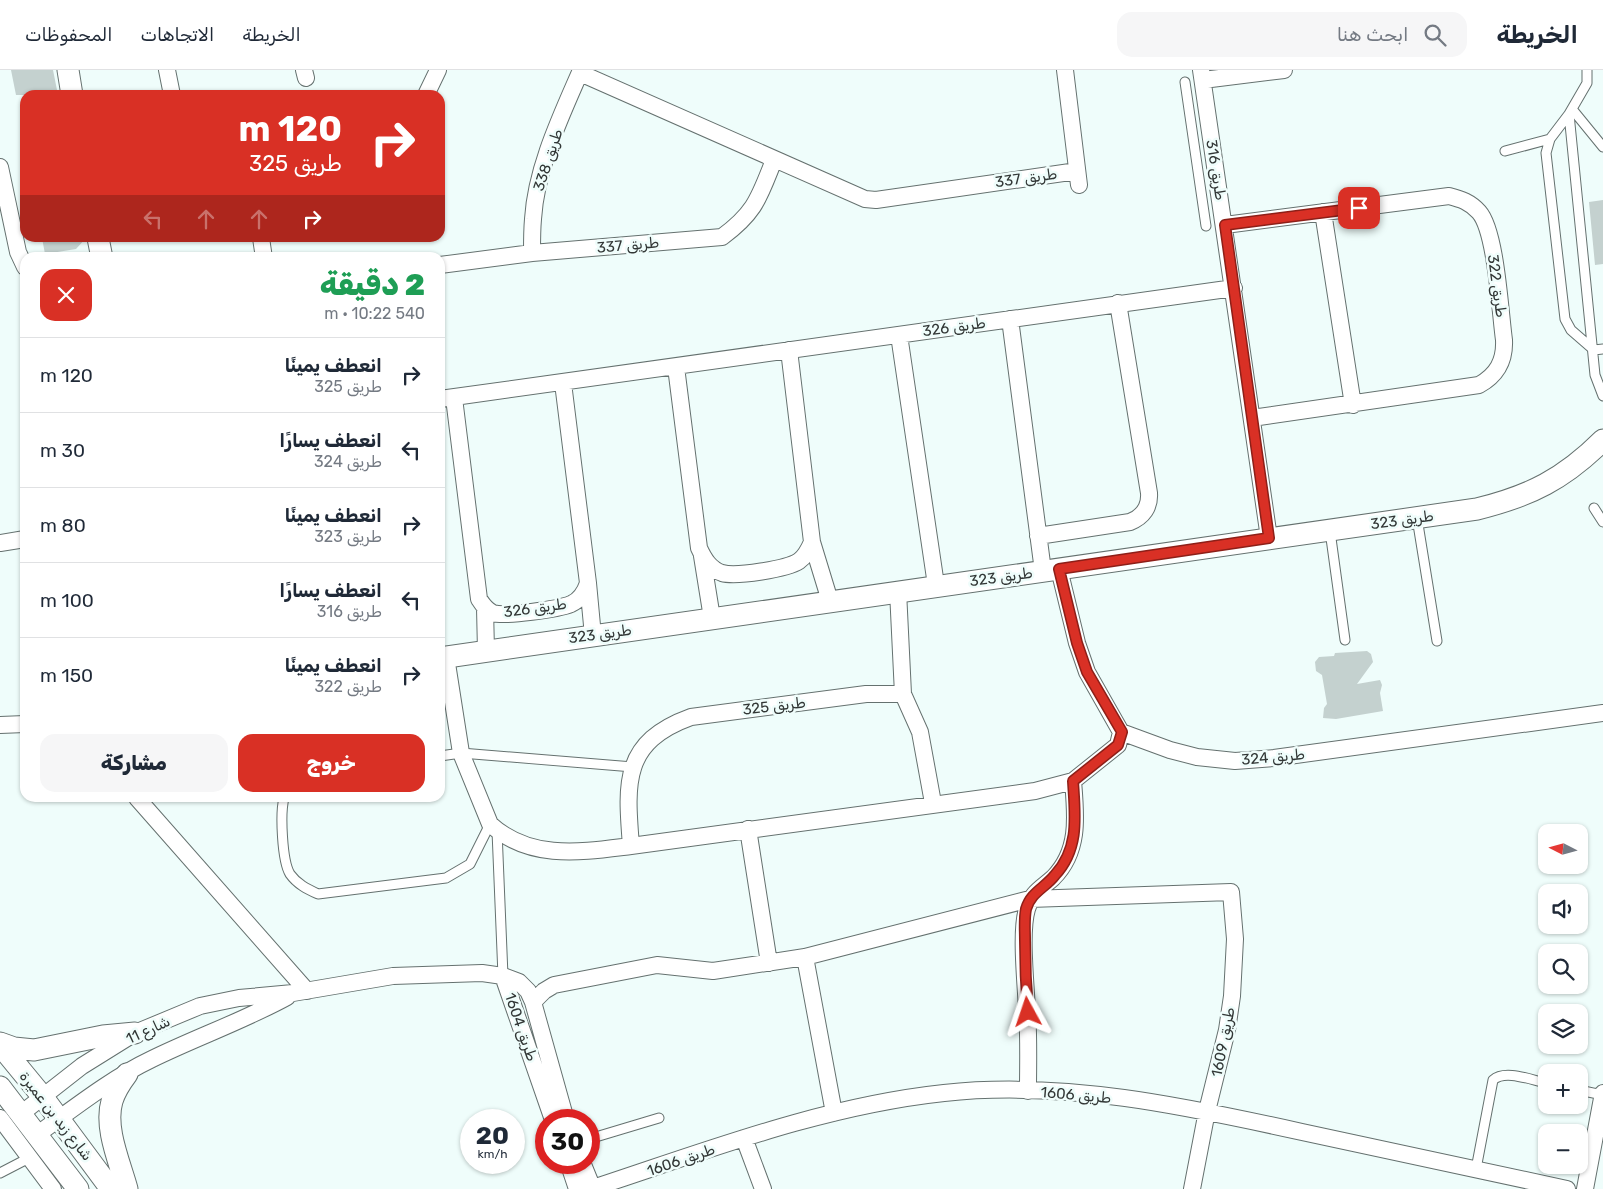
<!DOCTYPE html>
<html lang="ar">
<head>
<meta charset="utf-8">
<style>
	body { margin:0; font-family:Rubik,"Noto Naskh Arabic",sans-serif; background:#f6f6f7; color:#1f2937; direction:rtl; height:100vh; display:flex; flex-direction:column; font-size:19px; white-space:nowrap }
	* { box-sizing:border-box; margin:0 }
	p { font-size:16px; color:#747a83 }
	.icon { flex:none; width:28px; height:28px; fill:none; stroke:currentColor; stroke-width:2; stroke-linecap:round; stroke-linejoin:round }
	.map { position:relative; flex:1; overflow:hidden; direction:ltr }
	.side { position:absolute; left:20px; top:182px; width:425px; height:550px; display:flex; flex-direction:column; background:#fff; border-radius:15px; box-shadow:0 1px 4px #0004; direction:rtl }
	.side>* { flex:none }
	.hud { position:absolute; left:20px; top:20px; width:425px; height:152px; border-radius:15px; box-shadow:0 1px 4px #0004; direction:rtl; background:#d93025; color:#fff; overflow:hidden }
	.needle { width:32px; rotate:276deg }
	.buttons { position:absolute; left:1538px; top:754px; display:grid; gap:10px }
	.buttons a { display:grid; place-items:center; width:50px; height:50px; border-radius:10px; background:#fff; box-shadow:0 1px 4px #0004; font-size:25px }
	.speed { position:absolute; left:460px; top:1039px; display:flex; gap:10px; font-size:25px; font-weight:700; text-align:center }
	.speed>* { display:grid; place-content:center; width:65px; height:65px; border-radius:50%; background:#fff; box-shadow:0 1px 4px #0004; line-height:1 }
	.speed small { font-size:12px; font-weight:400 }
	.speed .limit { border:8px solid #d22; background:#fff; color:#111 }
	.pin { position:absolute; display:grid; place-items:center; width:42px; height:42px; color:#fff; margin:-21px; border-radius:10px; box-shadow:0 2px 8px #0006 }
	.me { position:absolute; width:55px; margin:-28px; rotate:355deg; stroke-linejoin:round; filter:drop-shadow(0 0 4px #0008) }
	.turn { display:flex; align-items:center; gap:18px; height:105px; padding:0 20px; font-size:22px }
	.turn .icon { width:65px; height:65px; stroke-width:2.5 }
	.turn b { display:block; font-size:35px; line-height:42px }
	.lanes { display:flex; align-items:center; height:48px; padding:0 20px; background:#0003; justify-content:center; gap:25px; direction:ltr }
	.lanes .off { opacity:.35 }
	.round { display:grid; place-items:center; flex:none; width:52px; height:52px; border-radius:15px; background:#f6f6f7 }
	.headline { display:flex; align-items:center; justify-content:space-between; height:85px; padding:0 20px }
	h1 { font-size:30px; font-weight:800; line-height:38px; color:#1e9e55 }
	.action { display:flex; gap:10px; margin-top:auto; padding:10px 20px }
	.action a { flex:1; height:58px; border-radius:15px; background:#d93025; color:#fff; font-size:20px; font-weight:800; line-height:58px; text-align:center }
	.action a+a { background:#f6f6f7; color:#1f2937 }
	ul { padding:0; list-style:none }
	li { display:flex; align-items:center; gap:15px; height:75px; padding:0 20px; border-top:1px solid #e0e1e3 }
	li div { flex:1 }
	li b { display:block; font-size:19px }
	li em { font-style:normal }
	header { display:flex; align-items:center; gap:30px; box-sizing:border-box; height:70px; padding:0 25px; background:#fff; border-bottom:1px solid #e0e1e3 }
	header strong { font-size:24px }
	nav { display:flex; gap:28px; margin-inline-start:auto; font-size:18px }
	.search { width:350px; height:45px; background:#f6f6f7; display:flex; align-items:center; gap:12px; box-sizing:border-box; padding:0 18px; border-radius:15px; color:#747a83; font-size:19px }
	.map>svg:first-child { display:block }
	.building { fill:#c4d1cf }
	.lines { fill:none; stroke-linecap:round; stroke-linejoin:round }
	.service-casing { stroke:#65716f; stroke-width:11 }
	.minor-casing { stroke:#65716f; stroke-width:18 }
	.tertiary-casing { stroke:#65716f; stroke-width:23 }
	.service { stroke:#fff; stroke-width:9 }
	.minor { stroke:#fff; stroke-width:16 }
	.tertiary { stroke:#fff; stroke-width:21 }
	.route-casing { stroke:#8d1f18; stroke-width:12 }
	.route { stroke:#d93025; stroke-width:9 }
	.labels { text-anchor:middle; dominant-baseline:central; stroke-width:5; stroke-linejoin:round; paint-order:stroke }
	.street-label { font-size:15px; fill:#323736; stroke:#effdfb }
</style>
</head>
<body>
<header>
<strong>الخريطة</strong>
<div class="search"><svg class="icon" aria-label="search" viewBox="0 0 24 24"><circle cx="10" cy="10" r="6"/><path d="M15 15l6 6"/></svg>ابحث هنا</div>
<nav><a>الخريطة</a><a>الاتجاهات</a><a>المحفوظات</a></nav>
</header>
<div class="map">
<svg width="1603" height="1119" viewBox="0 0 1603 1119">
	<rect width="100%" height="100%" fill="#effdfb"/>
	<path class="building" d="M 11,0 L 53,0 L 58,25 L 16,25 Z
		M 1603,130 L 1603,194 L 1595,195 L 1589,132 Z
		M 42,168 L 86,168 L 76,179 L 45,184 Z
		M 1367,581 L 1371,584 L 1373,592 L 1357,614 L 1380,610 L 1382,615 L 1380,623 L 1383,641 L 1336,649 L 1323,648 L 1324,638 L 1327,634 L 1322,605 L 1316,601 L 1315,592 L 1319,587 L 1334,586 L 1335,583 Z"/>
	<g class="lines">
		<defs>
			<path id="service" d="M 1587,0 L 1587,13 L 1569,44 L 1595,305 L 1603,326
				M 1185,12 L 1206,156
				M 1572,39 L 1603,77
				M 1569,44 L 1550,69 L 1546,83 L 1565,249 L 1571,260 L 1594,280 L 1603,279
				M 1505,81 L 1550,69
				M 1594,438 L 1603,452
				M 1417,448 L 1437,571
				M 1330,461 L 1345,570
				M 440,686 L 461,683 L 633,697
				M 284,728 C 280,743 282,791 290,804 C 297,814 307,819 318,824 L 446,808 L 470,794 L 490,754
				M 497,761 L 503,906
				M 1579,1020 L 1603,1025
				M 589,1069 L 659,1048
				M 1476,1099 L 1493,1010 C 1505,999 1531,1010 1546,1013
				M 0,1103 L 29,1088"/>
			<path id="minor" d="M 167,0 L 172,25
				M 304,0 L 306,8
				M 1065,0 L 1079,115
				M 1201,0 L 1269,468
				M 580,3 L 865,129 L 876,130 L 1077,101
				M 1203,10 L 1284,0
				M 426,25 L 438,0
				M 0,97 L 18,182 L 25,197
				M 1323,142 L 1353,335
				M 1225,155 L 1449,126 C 1461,129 1470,132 1479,142 C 1496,161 1500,241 1504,270 C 1505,291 1497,305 1479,315 L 1252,348
				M 261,168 L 264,188
				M 532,183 C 532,172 532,160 533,149 C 536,98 561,46 581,0
				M 440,195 L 532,183 L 722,167 C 756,142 759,127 774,90
				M 1010,249 L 1043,501
				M 899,265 L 936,515
				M 676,297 L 699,478 C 704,489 710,499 722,503 C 736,507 787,499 799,491 C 806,486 809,479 812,472 L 789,280
				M 454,328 L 479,529 C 483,535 486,540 493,543 C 504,547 559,539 571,534 C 580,530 585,522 588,513 L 563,313
				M 440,329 L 1234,218
				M 1038,466 L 1130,452 C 1143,447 1150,437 1149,423 L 1118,233
				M 812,472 L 830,531
				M 0,473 L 25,469
				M 702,486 L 712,548
				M 1059,499 L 1077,573 L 1087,602 L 1121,662 L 1170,680 L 1197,687 L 1235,691 L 1274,688 L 1603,643
				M 588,513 L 593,566
				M 898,521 L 903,624
				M 485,538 L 486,581
				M 446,587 L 461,683 L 490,754 C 530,791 582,782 631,776 L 1035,721 L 1073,711 L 1118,675 L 1121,662
				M 0,655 L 25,654
				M 137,728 L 307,921
				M 748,759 L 769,893
				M 631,776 C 626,713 622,672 691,647 L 866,624 L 903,624 L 920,662 L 933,733
				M 805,887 L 834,1043
				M 503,906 L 553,1050
				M 533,932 L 544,921 L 554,915 L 657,895 L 713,901 L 805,887 L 1030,829 L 1231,822 L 1235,869 L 1232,926 L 1227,960 L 1207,1041 L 1192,1119
				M 1028,1021 C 1028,994 1029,967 1027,941 C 1026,915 1020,862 1027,839 C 1031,823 1042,818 1053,808 C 1080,781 1076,746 1073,711
				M 22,1043 L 82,996 L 135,963 L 200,936 L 239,928 L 293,923 L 393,906 L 482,903 L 503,906 L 519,912 L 528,921 L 533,932 L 566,1050
				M 0,1048 L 53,1119
				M 38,1064 C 74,1038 112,1008 152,989 C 197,967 243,951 287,927
				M 744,1068 L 763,1119
				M 568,1092 L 577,1119
				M 582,1092 L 593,1119
				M 590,1119 C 706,1081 822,1036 944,1023 C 1063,1010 1185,1036 1302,1062 C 1390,1081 1479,1100 1567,1119
				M 1585,1119 L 1603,1023"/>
			<path id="tertiary" d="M 68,0 L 72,25
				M 98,168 L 102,188
				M 440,588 L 1477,439 C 1530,426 1564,409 1603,370
				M 0,973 L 14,978 L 34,980 L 103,966 L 135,963
				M 0,975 L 42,1026 L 111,1119
				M 0,1017 L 78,1119
				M 127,1119 C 120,1093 104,1058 112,1031 C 115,1021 121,1012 127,1004"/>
		</defs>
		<use href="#service" class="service-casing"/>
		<use href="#minor" class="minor-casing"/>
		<use href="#tertiary" class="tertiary-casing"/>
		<use href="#service" class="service"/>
		<use href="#minor" class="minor"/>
		<use href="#tertiary" class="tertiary"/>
	</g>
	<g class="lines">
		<defs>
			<path id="route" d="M 1028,942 C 1026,918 1025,894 1025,870 C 1025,860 1024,849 1026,839 C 1031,822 1045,818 1055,805 C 1080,778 1075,745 1073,711 L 1118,675 L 1122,662 L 1087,602 L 1077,573 L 1059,499 L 1269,468 L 1225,155 L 1359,138"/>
		</defs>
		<use href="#route" class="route-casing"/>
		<use href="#route" class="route"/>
	</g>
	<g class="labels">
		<g class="street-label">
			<text transform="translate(548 90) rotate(-72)">طريق 338</text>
			<text transform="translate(1216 100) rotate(81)">طريق 316</text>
			<text transform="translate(1026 108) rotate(-8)">طريق 337</text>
			<text transform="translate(628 175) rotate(-5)">طريق 337</text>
			<text transform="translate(1497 216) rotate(82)">طريق 322</text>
			<text transform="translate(954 257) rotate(-8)">طريق 326</text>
			<text transform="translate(1402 450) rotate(-8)">طريق 323</text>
			<text transform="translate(1001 507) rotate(-8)">طريق 323</text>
			<text transform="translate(535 538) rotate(-8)">طريق 326</text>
			<text transform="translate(600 564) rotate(-8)">طريق 323</text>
			<text transform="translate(774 636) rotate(-7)">طريق 325</text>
			<text transform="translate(1273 687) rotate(-5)">طريق 324</text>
			<text transform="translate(521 957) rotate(71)">طريق 1604</text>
			<text transform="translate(148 960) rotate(-25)">شارع 11</text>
			<text transform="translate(1223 972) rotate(-79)">طريق 1609</text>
			<text transform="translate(1076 1025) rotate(5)">طريق 1606</text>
			<text transform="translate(56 1046) rotate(52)">شارع زيد بن عميرة</text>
			<text transform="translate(681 1090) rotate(-19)">طريق 1606</text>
		</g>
	</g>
</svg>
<div class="buttons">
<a><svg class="needle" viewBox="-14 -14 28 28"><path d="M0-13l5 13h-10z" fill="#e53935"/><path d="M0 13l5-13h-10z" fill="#747a83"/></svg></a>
<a><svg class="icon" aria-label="sound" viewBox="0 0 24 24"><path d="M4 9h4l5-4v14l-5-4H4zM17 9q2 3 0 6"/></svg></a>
<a><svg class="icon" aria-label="search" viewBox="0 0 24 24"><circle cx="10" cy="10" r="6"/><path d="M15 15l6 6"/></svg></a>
<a><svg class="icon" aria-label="layers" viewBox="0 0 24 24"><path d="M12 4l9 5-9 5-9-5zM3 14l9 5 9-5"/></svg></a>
<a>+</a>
<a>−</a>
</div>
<div class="speed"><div>20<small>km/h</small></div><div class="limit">30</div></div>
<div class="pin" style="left:1359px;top:138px;background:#d93025"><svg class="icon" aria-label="arrive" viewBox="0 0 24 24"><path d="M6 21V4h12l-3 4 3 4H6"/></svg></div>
<svg class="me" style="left:1028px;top:942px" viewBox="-20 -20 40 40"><path d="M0-17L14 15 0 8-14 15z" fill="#d93025" stroke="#fff" stroke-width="4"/></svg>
<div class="hud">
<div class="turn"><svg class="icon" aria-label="right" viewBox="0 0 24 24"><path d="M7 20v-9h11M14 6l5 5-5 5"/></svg><div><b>120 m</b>طريق 325</div></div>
<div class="lanes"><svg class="icon off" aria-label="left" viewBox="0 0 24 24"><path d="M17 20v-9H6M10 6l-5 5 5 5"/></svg><svg class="icon off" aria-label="ahead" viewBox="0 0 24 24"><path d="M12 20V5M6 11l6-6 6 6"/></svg><svg class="icon off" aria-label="ahead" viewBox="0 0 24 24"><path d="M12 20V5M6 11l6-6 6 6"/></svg><svg class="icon" aria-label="right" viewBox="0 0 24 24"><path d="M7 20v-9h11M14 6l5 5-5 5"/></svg></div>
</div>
<section class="side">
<div class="headline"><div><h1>2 دقيقة</h1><p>540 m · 10:22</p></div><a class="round" style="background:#d93025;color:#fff"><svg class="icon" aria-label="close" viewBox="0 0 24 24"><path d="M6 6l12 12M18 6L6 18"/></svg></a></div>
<ul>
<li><svg class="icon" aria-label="right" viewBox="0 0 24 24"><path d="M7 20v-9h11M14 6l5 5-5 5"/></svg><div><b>انعطف يمينًا</b><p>طريق 325</p></div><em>120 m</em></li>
<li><svg class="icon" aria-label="left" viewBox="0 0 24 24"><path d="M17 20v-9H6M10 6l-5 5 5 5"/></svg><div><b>انعطف يسارًا</b><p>طريق 324</p></div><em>30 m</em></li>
<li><svg class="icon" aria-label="right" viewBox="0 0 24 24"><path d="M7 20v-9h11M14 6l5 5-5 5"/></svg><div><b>انعطف يمينًا</b><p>طريق 323</p></div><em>80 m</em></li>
<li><svg class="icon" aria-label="left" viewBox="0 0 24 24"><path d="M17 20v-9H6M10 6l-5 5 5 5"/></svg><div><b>انعطف يسارًا</b><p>طريق 316</p></div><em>100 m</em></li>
<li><svg class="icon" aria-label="right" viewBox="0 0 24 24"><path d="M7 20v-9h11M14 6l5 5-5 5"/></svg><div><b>انعطف يمينًا</b><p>طريق 322</p></div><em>150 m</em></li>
</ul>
<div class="action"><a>خروج</a><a>مشاركة</a></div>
</section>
</div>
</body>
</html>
